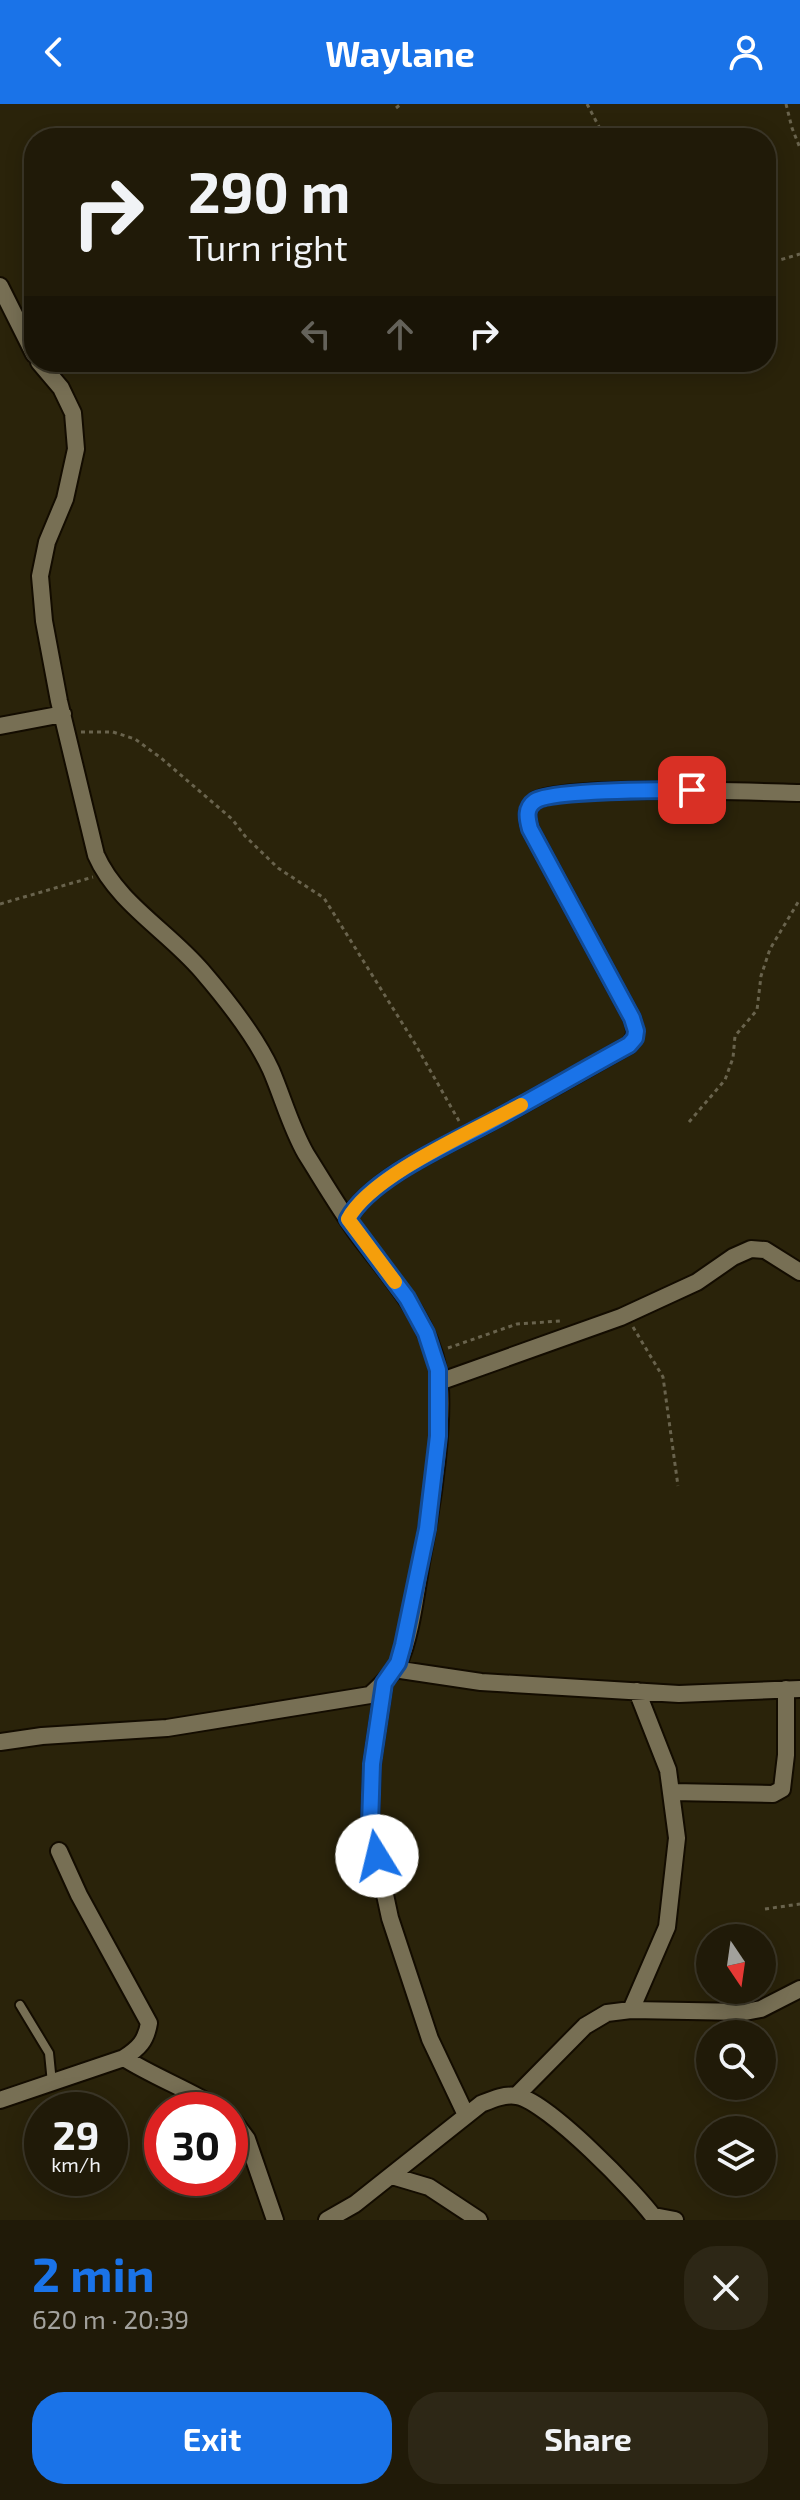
<!DOCTYPE html>
<html lang="en">
<head>
<meta charset="utf-8">
<style>
	body { margin:0; font-family:"Exo 2",sans-serif; background:#2d2716; color:#f1f3f6; height:100vh; display:flex; flex-direction:column; font-size:30px; white-space:nowrap }
	* { box-sizing:border-box; margin:0 }
	p { font-size:26px; color:#a2a19c }
	.icon { flex:none; width:44px; height:44px; fill:none; stroke:currentColor; stroke-width:2; stroke-linecap:round; stroke-linejoin:round }
	.map { position:relative; height:2116px; overflow:hidden }
	.sheet { display:flex; flex-direction:column; background:#201a08; flex:1 }
	.sheet>* { flex:none }
	.guide { position:absolute; left:24px; top:24px; width:752px; height:244px; border-radius:32px; box-shadow:0 4px 20px #0003,0 0 0 2px #3d3829; background:#201a08; color:#f1f3f6; overflow:hidden }
	.needle { width:52px; rotate:167deg }
	.tools { position:absolute; left:696px; top:1820px; display:grid; gap:16px }
	.tools a { display:grid; place-items:center; width:80px; height:80px; border-radius:50%; background:#201a08; box-shadow:0 4px 20px #0003,0 0 0 2px #3d3829; font-size:40px }
	.speed { position:absolute; left:24px; top:1988px; display:flex; gap:16px; font-size:40px; font-weight:700; text-align:center }
	.speed>* { display:grid; place-content:center; width:104px; height:104px; border-radius:50%; background:#201a08; box-shadow:0 4px 20px #0003,0 0 0 2px #3d3829; line-height:1 }
	.speed small { font-size:20px; font-weight:400 }
	.speed .limit { border:12px solid #d22; background:#fff; color:#111 }
	.pin { position:absolute; display:grid; place-items:center; width:68px; height:68px; color:#fff; margin:-34px; border-radius:16px; box-shadow:0 4px 12px #0006 }
	.me { position:absolute; width:88px; margin:-44px; rotate:351deg; stroke-linejoin:round; filter:drop-shadow(0 0 6px #0008) }
	.turn { display:flex; align-items:center; gap:28px; height:168px; padding:0 32px; font-size:36px }
	.turn .icon { width:104px; height:104px; stroke-width:2.5 }
	.turn b { display:block; font-size:56px; line-height:68px }
	.lanes { display:flex; align-items:center; height:76px; padding:0 32px; background:#0003; justify-content:center; gap:40px; direction:ltr }
	.lanes .off { opacity:.35 }
	.round { display:grid; place-items:center; flex:none; width:84px; height:84px; border-radius:32px; background:#2d2716 }
	.head { display:flex; align-items:center; justify-content:space-between; height:136px; padding:0 32px }
	h1 { font-size:48px; font-weight:700; line-height:60px; color:#1a73e8 }
	.button { display:flex; gap:16px; margin-top:auto; padding:16px 32px }
	.button a { flex:1; height:92px; border-radius:32px; background:#1a73e8; color:#fff; font-size:32px; font-weight:700; line-height:92px; text-align:center }
	.button a+a { background:#2d2716; color:#f1f3f6 }
	header { display:flex; justify-content:space-between; align-items:center; height:104px; padding:0 32px; background:#1a73e8; color:#fff; font-size:36px; font-weight:700 }
	.map>svg:first-child { display:block }
	.lines { fill:none; stroke-linecap:round; stroke-linejoin:round }
	.service-casing { stroke:#130c00; stroke-width:12 }
	.minor-casing { stroke:#130c00; stroke-width:20 }
	.path { stroke:#69634d; stroke-width:3; stroke-dasharray:4 4; stroke-linecap:butt }
	.service { stroke:#776f54; stroke-width:8 }
	.minor { stroke:#776f54; stroke-width:16 }
	.route-casing { stroke:#114b97; stroke-width:20 }
	.route { stroke:#1a73e8; stroke-width:14 }
	.slow { stroke:#f59e0b; stroke-width:14 }
</style>
</head>
<body>
<header><svg class="icon" aria-label="back" viewBox="0 0 24 24"><path d="M15 5l-7 7 7 7"/></svg>Waylane<svg class="icon" aria-label="person" viewBox="0 0 24 24"><circle cx="12" cy="8" r="4"/><path d="M4 21q1-7 8-7t8 7"/></svg></header>
<div class="map">
<svg width="800" height="2116" viewBox="0 0 800 2116">
	<rect width="100%" height="100%" fill="#2a230a"/>
	<g class="lines">
		<defs>
			<path id="service" d="M 20,1901 L 49,1949 L 52,1979"/>
			<path id="minor" d="M 0,182 L 34,250
				M 0,622 L 63,610
				M 348,1115 C 372,1072 451,1040 494,1016 C 539,992 584,966 629,941 C 637,932 636,926 632,914 L 530,725 C 527,714 525,705 535,697 C 559,680 759,688 800,689
				M 439,1278 L 621,1213 L 697,1178 L 733,1153 L 751,1145 L 765,1146 L 800,1168
				M 394,1565 L 481,1578 L 679,1590 L 800,1585
				M 384,1579 L 372,1660 L 370,1721 L 390,1814 L 430,1935 L 466,2011
				M 0,1638 L 42,1632 L 167,1624 L 370,1591 C 380,1582 391,1572 398,1560 C 412,1532 417,1478 423,1447 C 432,1401 446,1311 438,1266 C 428,1213 390,1173 359,1132 C 340,1106 323,1077 306,1050 C 291,1024 283,994 271,966 C 256,933 226,895 202,867 C 168,827 117,799 96,751 L 59,597 L 44,517 L 40,472 L 47,438 L 65,395 L 76,345 L 73,309 L 61,284 L 39,258
				M 672,1688 L 773,1690 L 782,1685 L 786,1651 L 786,1585
				M 631,1906 L 667,1823 L 677,1734 L 668,1666 L 637,1587
				M 124,1954 C 156,1974 190,1986 221,2006
				M 516,1992 L 585,1922 L 607,1909 L 631,1906 L 745,1908 L 761,1905 L 800,1885
				M 0,1996 L 124,1954 C 139,1944 146,1937 149,1919 L 79,1791 L 59,1747
				M 230,2012 L 247,2035 L 275,2116
				M 392,2072 L 429,2083 L 479,2116
				M 654,2112 L 675,2116
				M 327,2116 L 355,2100 L 481,2000 C 493,1995 504,1990 517,1992 C 547,1997 637,2089 656,2116"/>
		</defs>
		<use href="#service" class="service-casing"/>
		<use href="#minor" class="minor-casing"/>
		<path class="path" d="M 587,0 L 605,34
			M 786,0 L 792,24 L 800,44
			M 396,4 L 401,0
			M 766,160 L 800,150
			M 81,628 L 113,628 L 135,635 L 161,654 L 232,715 L 245,732 L 278,764 L 324,794 L 414,938 L 459,1017
			M 0,800 L 93,773
			M 689,1018 L 725,976 L 733,954 L 735,932 L 757,906 L 761,872 L 770,845 L 800,795
			M 633,1223 L 663,1273 L 678,1382
			M 448,1244 L 517,1220 L 560,1217
			M 765,1805 L 800,1800"/>
		<use href="#service" class="service"/>
		<use href="#minor" class="minor"/>
	</g>
	<g class="lines">
		<defs>
			<path id="route" d="M 377,1752 L 370,1721 L 372,1660 L 384,1579 L 398,1559 L 403,1541 L 427,1425 L 438,1332 L 438,1266 L 426,1229 L 407,1194 L 348,1115 C 371,1073 452,1039 494,1016 C 539,992 583,966 629,941 L 635,934 L 636,927 L 632,914 L 530,725 C 527,714 525,704 535,697 C 551,686 666,686 692,686"/>
		</defs>
		<use href="#route" class="route-casing"/>
		<use href="#route" class="route"/>
		<path class="slow" d="M 395,1178 L 348,1115 C 371,1071 476,1026 521,1001"/>
	</g>
</svg>
<div class="tools">
<a><svg class="needle" viewBox="-14 -14 28 28"><path d="M0-13l5 13h-10z" fill="#e53935"/><path d="M0 13l5-13h-10z" fill="#a2a19c"/></svg></a>
<a><svg class="icon" aria-label="search" viewBox="0 0 24 24"><circle cx="10" cy="10" r="6"/><path d="M15 15l6 6"/></svg></a>
<a><svg class="icon" aria-label="layers" viewBox="0 0 24 24"><path d="M12 4l9 5-9 5-9-5zM3 14l9 5 9-5"/></svg></a>
</div>
<div class="speed"><div>29<small>km/h</small></div><div class="limit">30</div></div>
<div class="pin" style="left:692px;top:686px;background:#d93025"><svg class="icon" aria-label="arrive" viewBox="0 0 24 24"><path d="M6 21V4h12l-3 4 3 4H6"/></svg></div>
<svg class="me" style="left:377px;top:1752px" viewBox="-20 -20 40 40"><circle r="19" fill="#fff"/><path d="M0-13L10 11 0 6-10 11z" fill="#1a73e8"/></svg>
<div class="guide">
<div class="turn"><svg class="icon" aria-label="right" viewBox="0 0 24 24"><path d="M7 20v-9h11M14 6l5 5-5 5"/></svg><div><b>290 m</b>Turn right</div></div>
<div class="lanes"><svg class="icon off" aria-label="left" viewBox="0 0 24 24"><path d="M17 20v-9H6M10 6l-5 5 5 5"/></svg><svg class="icon off" aria-label="ahead" viewBox="0 0 24 24"><path d="M12 20V5M6 11l6-6 6 6"/></svg><svg class="icon" aria-label="right" viewBox="0 0 24 24"><path d="M7 20v-9h11M14 6l5 5-5 5"/></svg></div>
</div>
</div>
<section class="sheet">
<div class="head"><div><h1>2 min</h1><p>620 m · 20:39</p></div><a class="round"><svg class="icon" aria-label="close" viewBox="0 0 24 24"><path d="M6 6l12 12M18 6L6 18"/></svg></a></div>
<div class="button"><a>Exit</a><a>Share</a></div>
</section>
</body>
</html>
